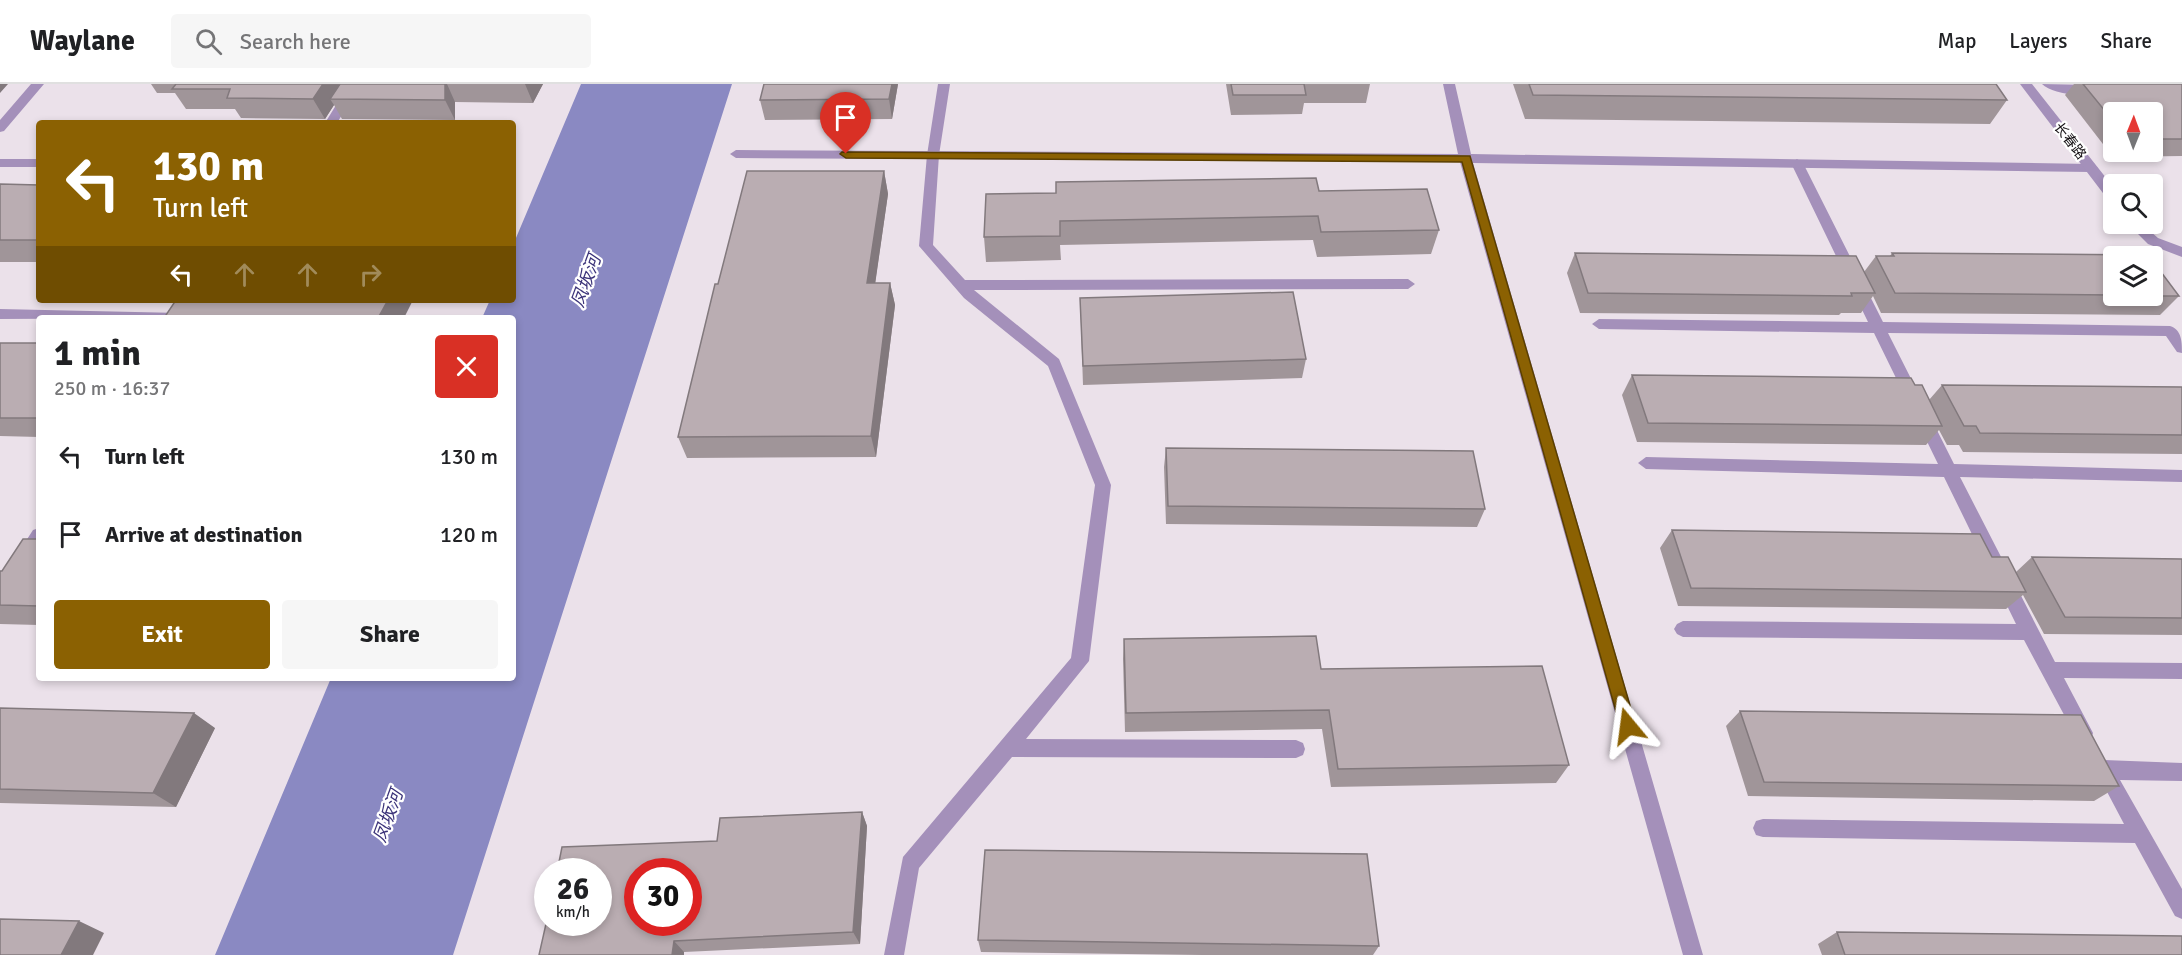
<!DOCTYPE html>
<html lang="en">
<head>
<meta charset="utf-8">
<style>
	body { margin:0; font-family:Signika,"Noto Sans SC",sans-serif; background:#f6f6f6; color:#202124; height:100vh; display:flex; flex-direction:column; font-size:22px; white-space:nowrap }
	* { box-sizing:border-box; margin:0 }
	p { font-size:20px; color:#757577 }
	.icon { flex:none; width:33px; height:33px; fill:none; stroke:currentColor; stroke-width:2; stroke-linecap:round; stroke-linejoin:round }
	.map { position:relative; flex:1; overflow:hidden }
	.details { position:absolute; left:36px; top:231px; width:480px; height:366px; display:flex; flex-direction:column; background:#fff; border-radius:6px; box-shadow:0 3px 9px #0003 }
	.details>* { flex:none }
	.hud { position:absolute; left:36px; top:36px; width:480px; height:183px; border-radius:6px; box-shadow:0 3px 9px #0003; background:#8b6102; color:#fff; overflow:hidden }
	.needle { width:39px; rotate:1deg }
	.controls { position:absolute; left:2103px; top:18px; display:grid; gap:12px }
	.controls a { display:grid; place-items:center; width:60px; height:60px; border-radius:6px; background:#fff; box-shadow:0 3px 9px #0003; font-size:30px }
	.speed { position:absolute; left:534px; top:774px; display:flex; gap:12px; font-size:30px; font-weight:700; text-align:center }
	.speed>* { display:grid; place-content:center; width:78px; height:78px; border-radius:50%; background:#fff; box-shadow:0 3px 9px #0003; line-height:1 }
	.speed small { font-size:15px; font-weight:400 }
	.speed .limit { border:9px solid #d22; background:#fff; color:#111 }
	.pin { position:absolute; display:grid; place-items:center; width:51px; height:51px; color:#fff; margin:-62px -26px; border-radius:50% 50% 50% 0; rotate:-45deg; box-shadow:0 0 6px #0007 }
	.pin .icon { rotate:45deg }
	.me { position:absolute; width:66px; margin:-33px; rotate:344deg; stroke-linejoin:round; filter:drop-shadow(0 0 4px #0008) }
	.turn { display:flex; align-items:center; gap:21px; height:126px; padding:0 18px; font-size:27px }
	.turn .icon { width:78px; height:78px; stroke-width:2.5 }
	.turn b { display:block; font-size:42px; line-height:51px }
	.lanes { display:flex; align-items:center; height:57px; padding:0 18px; background:#0003; justify-content:center; gap:30px; direction:ltr }
	.lanes .off { opacity:.35 }
	.round { display:grid; place-items:center; flex:none; width:63px; height:63px; border-radius:6px; background:#f6f6f6 }
	.head { display:flex; align-items:center; justify-content:space-between; height:102px; padding:0 18px }
	h1 { font-size:36px; font-weight:700; line-height:45px }
	.cta { display:flex; gap:12px; margin-top:auto; padding:12px 18px }
	.cta a { flex:1; height:69px; border-radius:6px; background:#8b6102; color:#fff; font-size:24px; font-weight:700; line-height:69px; text-align:center }
	.cta a+a { background:#f6f6f6; color:#202124 }
	ul { padding:0; list-style:none }
	li { display:flex; align-items:center; gap:18px; height:78px; padding:0 18px }
	li div { flex:1 }
	li b { display:block; font-size:22px }
	li em { font-style:normal }
	header { display:flex; align-items:center; gap:36px; box-sizing:border-box; height:84px; padding:0 30px; background:#fff; border-bottom:2px solid #e0e0e0 }
	header strong { font-size:28px }
	nav { display:flex; gap:33px; margin-inline-start:auto; font-size:21px }
	.search { width:420px; height:54px; background:#f6f6f6; display:flex; align-items:center; gap:15px; box-sizing:border-box; padding:0 21px; border-radius:6px; color:#757577; font-size:22px }
	.map>svg:first-child { display:block }
	.water { fill:#8a89c2 }
	.lines { fill:none; stroke-linecap:round; stroke-linejoin:round }
	.service { fill:#a490ba; fill-rule:evenodd }
	.minor { fill:#a490ba; fill-rule:evenodd }
	.tertiary { fill:#a490ba; fill-rule:evenodd }
	.wall { fill:#a09599; fill-rule:evenodd }
	.shaded-wall { fill:#82797d }
	.building { fill:#baadb2; stroke:#82797d; stroke-width:1.5; fill-rule:evenodd }
	.route { fill:#8b6102; stroke:#5a3f01; stroke-width:1.5 }
	.labels { text-anchor:middle; dominant-baseline:central; stroke-width:4.5; stroke-linejoin:round; paint-order:stroke }
	.far-street-label { font-size:14px; fill:#171316; stroke:#fff }
	.water-label { font-size:18px; font-style:italic; fill:#3b3379; stroke:#fff }
</style>
</head>
<body>
<header>
<strong>Waylane</strong>
<div class="search"><svg class="icon" aria-label="search" viewBox="0 0 24 24"><circle cx="10" cy="10" r="6"/><path d="M15 15l6 6"/></svg>Search here</div>
<nav><a>Map</a><a>Layers</a><a>Share</a></nav>
</header>
<div class="map">
<svg width="2182" height="871" viewBox="0 0 2182 871">
	<rect width="100%" height="100%" fill="#ebe1ea"/>
	<path class="water" d="M 581,0 L 732,0 L 453,871 L 215,871 L 331,594 L 513,594 L 513,234 L 482,234 L 490,216 L 513,216 L 513,161 Z"/>
	<g class="lines">
		<path class="service" d="M 349,0 L 361,0 L 337,39 L 325,39 Z
			M 938,0 L 950,0 L 939,71 L 933,161 L 965,196 L 1408,195 L 1415,200 L 1408,205 L 974,206 L 1059,275 L 1111,401 L 1089,577 L 1026,655 L 1296,656 L 1303,659 L 1305,665 L 1303,671 L 1296,674 L 1012,673 L 919,784 L 904,871 L 884,871 L 903,773 L 1071,574 L 1095,401 L 1048,282 L 964,214 L 919,162 L 927,71 Z
			M 2042,0 L 2091,1 L 2097,5 C 2086,15 2052,10 2042,0 Z
			M 1797,75 L 1803,79 L 1883,238 L 2170,242 C 2182,246 2182,258 2182,269 L 2177,268 L 2166,252 L 1888,249 L 1954,380 L 2182,386 L 2182,398 L 1960,393 L 2055,578 L 2182,579 L 2182,595 L 2064,594 L 2093,649 L 2091,655 L 2084,657 L 2077,655 L 2024,556 L 1683,553 L 1677,550 L 1674,545 L 1677,540 L 1683,537 L 2016,540 L 1944,393 L 1646,385 L 1638,379 L 1646,373 L 1938,380 L 1874,249 L 1599,245 L 1592,240 L 1599,235 L 1868,238 L 1791,79 Z
			M 0,225 L 180,229 L 187,234 L 0,235 Z
			M 39,444 L 39,465 L 6,516 L 0,518 L 0,497 L 33,446 Z
			M 2104,676 L 2182,679 L 2182,697 L 2120,696 L 2182,805 L 2182,835 L 2175,832 L 2135,759 L 1763,753 L 1756,751 L 1753,744 L 1756,737 L 1763,735 L 2124,740 L 2095,685 L 2097,679 Z"/>
		<path class="minor" d="M 31,0 L 44,0 L 4,47 L 0,48 L 0,36 Z
			M 1443,0 L 1455,0 L 1471,70 L 2091,80 L 2098,84 L 2091,88 L 1473,79 L 1703,871 L 1683,871 L 1460,78 L 736,74 L 730,70 L 736,66 L 1458,70 Z
			M 0,75 L 39,75 L 39,83 L 0,83 Z"/>
		<path class="tertiary" d="M 2020,0 L 2032,0 L 2114,104 L 2114,118 L 2109,117 Z
			M 2128,140 L 2142,140 L 2158,154 L 2182,163 L 2182,173 L 2148,160 Z"/>
	</g>
	<path class="wall" d="M 151,0 L 543,0 L 533,19 L 455,18 L 455,36 L 342,35 L 334,21 L 325,35 L 241,34 L 235,25 L 186,25 L 175,9 L 157,9 Z
		M 764,0 L 898,0 L 892,35 L 765,36 L 760,16 Z
		M 1226,0 L 1370,0 L 1366,19 L 1304,19 L 1302,30 L 1231,31 Z
		M 1513,0 L 1996,0 L 2007,16 L 1990,40 L 1525,35 Z
		M 2074,0 L 2182,0 L 2182,72 L 2113,73 L 2065,11 ZM 2114,28 L 2152,28 L 2152,68 L 2114,68 Z
		M 884,87 L 888,110 L 875,199 L 890,199 L 895,221 L 876,373 L 687,374 L 678,353 Z
		M 0,100 L 39,101 L 39,178 L 0,178 Z
		M 1319,107 L 1439,146 L 1431,170 L 1317,173 L 1313,156 L 1060,161 L 1061,176 L 986,178 L 984,153 L 986,110 Z
		M 1575,169 L 1864,188 L 1876,172 L 1890,172 L 1892,169 L 2179,212 L 2160,231 L 1881,229 L 1873,212 L 1861,229 L 1841,229 L 1839,231 L 1580,229 L 1567,189 Z
		M 1080,214 L 1306,275 L 1302,294 L 1083,301 Z
		M 0,259 L 39,259 L 39,353 L 0,352 Z
		M 1632,291 L 1915,301 L 1929,316 L 1942,301 L 2182,303 L 2182,370 L 1963,368 L 1959,361 L 1947,361 L 1939,346 L 1926,361 L 1637,358 L 1622,311 Z
		M 1166,364 L 1485,425 L 1477,443 L 1166,440 L 1164,383 Z
		M 1672,446 L 2016,488 L 2032,473 L 2182,475 L 2182,551 L 2044,550 L 2023,511 L 2006,525 L 1678,522 L 1660,464 Z
		M 39,455 L 39,541 L 0,540 L 0,487 L 2,487 Z
		M 1124,555 L 1321,585 L 1569,681 L 1556,699 L 1331,703 L 1322,645 L 1125,648 L 1123,575 Z
		M 0,624 L 215,644 L 176,723 L 0,719 Z
		M 1740,627 L 2119,702 L 2094,717 L 1748,712 L 1726,642 Z
		M 862,728 L 867,742 L 860,860 L 684,868 L 684,871 L 539,871 L 717,757 Z
		M 1837,848 L 2182,871 L 1822,871 L 1818,860 Z
		M 978,856 L 1379,862 L 1373,871 L 1202,871 L 981,868 Z"/>
	<path class="shaded-wall" d="M 0,0 L 8,0 L 0,9 Z
		M 323,0 L 348,0 L 330,15 L 334,21 L 325,35 L 313,15 Z
		M 445,0 L 447,0 L 455,18 L 455,36 L 445,16 Z
		M 525,0 L 543,0 L 533,19 Z
		M 892,0 L 898,0 L 892,35 L 889,15 Z
		M 884,87 L 888,110 L 872,222 L 867,199 Z
		M 890,199 L 895,221 L 876,373 L 871,352 Z
		M 388,216 L 413,216 L 404,234 L 378,234 Z
		M 194,629 L 215,644 L 176,723 L 153,709 Z
		M 862,728 L 867,742 L 860,860 L 853,848 Z
		M 79,837 L 104,849 L 93,871 L 61,871 Z
		M 674,857 L 684,868 L 684,871 L 672,871 Z"/>
	<path class="building" d="M 176,0 L 323,0 L 313,15 L 227,14 L 230,5 L 172,5 Z
		M 340,0 L 445,0 L 445,16 L 330,15 Z
		M 764,0 L 892,0 L 889,15 L 760,16 Z
		M 1231,0 L 1304,0 L 1306,11 L 1233,11 Z
		M 1529,0 L 1996,0 L 2007,16 L 1533,11 Z
		M 2083,0 L 2182,0 L 2182,55 L 2152,55 L 2152,28 L 2114,28 L 2114,38 Z
		M 747,87 L 884,87 L 867,199 L 890,199 L 871,352 L 678,353 L 715,200 L 718,200 Z
		M 1316,94 L 1319,107 L 1427,105 L 1439,146 L 1321,148 L 1318,132 L 1060,137 L 1060,152 L 984,153 L 986,110 L 1056,109 L 1056,98 Z
		M 0,100 L 39,101 L 39,156 L 0,156 Z
		M 1575,169 L 1856,172 L 1875,209 L 1851,209 L 1852,212 L 1588,209 Z
		M 1892,169 L 2149,171 L 2150,172 L 2114,172 L 2114,211 L 1895,209 L 1876,172 L 1894,172 Z
		M 2152,176 L 2179,212 L 2149,212 L 2152,212 Z
		M 1293,208 L 1306,275 L 1083,282 L 1080,214 Z
		M 176,216 L 388,216 L 378,234 L 164,234 Z
		M 0,259 L 39,259 L 39,334 L 0,334 Z
		M 1632,291 L 1911,294 L 1915,301 L 1922,301 L 1942,342 L 1648,339 Z
		M 1942,301 L 2182,303 L 2182,351 L 1980,349 L 1976,342 L 1964,342 Z
		M 1166,364 L 1473,367 L 1485,425 L 1168,422 Z
		M 1672,446 L 1980,450 L 1992,473 L 2008,473 L 2026,508 L 1691,504 Z
		M 23,455 L 39,455 L 39,522 L 0,521 L 0,487 L 2,487 Z
		M 2032,473 L 2182,475 L 2182,534 L 2065,533 Z
		M 1316,552 L 1321,585 L 1542,582 L 1569,681 L 1338,685 L 1329,626 L 1126,629 L 1124,555 Z
		M 0,624 L 194,629 L 153,709 L 0,705 Z
		M 1740,627 L 2081,631 L 2119,702 L 1764,698 Z
		M 862,728 L 853,848 L 674,857 L 672,871 L 539,871 L 548,831 L 548,838 L 598,838 L 598,788 L 557,788 L 562,763 L 717,757 L 720,734 ZM 638,788 L 688,788 L 688,838 L 638,838 Z
		M 985,766 L 1367,770 L 1379,862 L 978,856 Z
		M 0,835 L 79,837 L 61,871 L 0,871 Z
		M 1837,848 L 2182,852 L 2182,871 L 1845,871 Z"/>
	<path class="route" d="M 842,68 L 1470,72 L 1636,642 L 1634,647 L 1623,647 L 1620,642 L 1462,78 L 846,74 L 840,70 Z"/>
	<g class="labels">
		<g class="far-street-label">
			<text transform="translate(2070 57) rotate(52)">长春路</text>
		</g>
		<g class="water-label">
			<text transform="translate(586 197) rotate(-70)">凤坂河</text>
			<text transform="translate(388 732) rotate(-70)">凤坂河</text>
		</g>
	</g>
</svg>
<div class="controls">
<a><svg class="needle" viewBox="-14 -14 28 28"><path d="M0-13l5 13h-10z" fill="#e53935"/><path d="M0 13l5-13h-10z" fill="#757577"/></svg></a>
<a><svg class="icon" aria-label="search" viewBox="0 0 24 24"><circle cx="10" cy="10" r="6"/><path d="M15 15l6 6"/></svg></a>
<a><svg class="icon" aria-label="layers" viewBox="0 0 24 24"><path d="M12 4l9 5-9 5-9-5zM3 14l9 5 9-5"/></svg></a>
</div>
<div class="speed"><div>26<small>km/h</small></div><div class="limit">30</div></div>
<div class="pin" style="left:846px;top:70px;background:#d93025"><svg class="icon" aria-label="arrive" viewBox="0 0 24 24"><path d="M6 21V4h12l-3 4 3 4H6"/></svg></div>
<svg class="me" style="left:1628px;top:642px" viewBox="-20 -20 40 40"><path d="M0-17L14 15 0 8-14 15z" fill="#8b6102" stroke="#fff" stroke-width="4"/></svg>
<div class="hud">
<div class="turn"><svg class="icon" aria-label="left" viewBox="0 0 24 24"><path d="M17 20v-9H6M10 6l-5 5 5 5"/></svg><div><b>130 m</b>Turn left</div></div>
<div class="lanes"><svg class="icon" aria-label="left" viewBox="0 0 24 24"><path d="M17 20v-9H6M10 6l-5 5 5 5"/></svg><svg class="icon off" aria-label="ahead" viewBox="0 0 24 24"><path d="M12 20V5M6 11l6-6 6 6"/></svg><svg class="icon off" aria-label="ahead" viewBox="0 0 24 24"><path d="M12 20V5M6 11l6-6 6 6"/></svg><svg class="icon off" aria-label="right" viewBox="0 0 24 24"><path d="M7 20v-9h11M14 6l5 5-5 5"/></svg></div>
</div>
<section class="details">
<div class="head"><div><h1>1 min</h1><p>250 m · 16:37</p></div><a class="round" style="background:#d93025;color:#fff"><svg class="icon" aria-label="close" viewBox="0 0 24 24"><path d="M6 6l12 12M18 6L6 18"/></svg></a></div>
<ul>
<li><svg class="icon" aria-label="left" viewBox="0 0 24 24"><path d="M17 20v-9H6M10 6l-5 5 5 5"/></svg><div><b>Turn left</b></div><em>130 m</em></li>
<li><svg class="icon" aria-label="arrive" viewBox="0 0 24 24"><path d="M6 21V4h12l-3 4 3 4H6"/></svg><div><b>Arrive at destination</b></div><em>120 m</em></li>
</ul>
<div class="cta"><a>Exit</a><a>Share</a></div>
</section>
</div>
</body>
</html>
